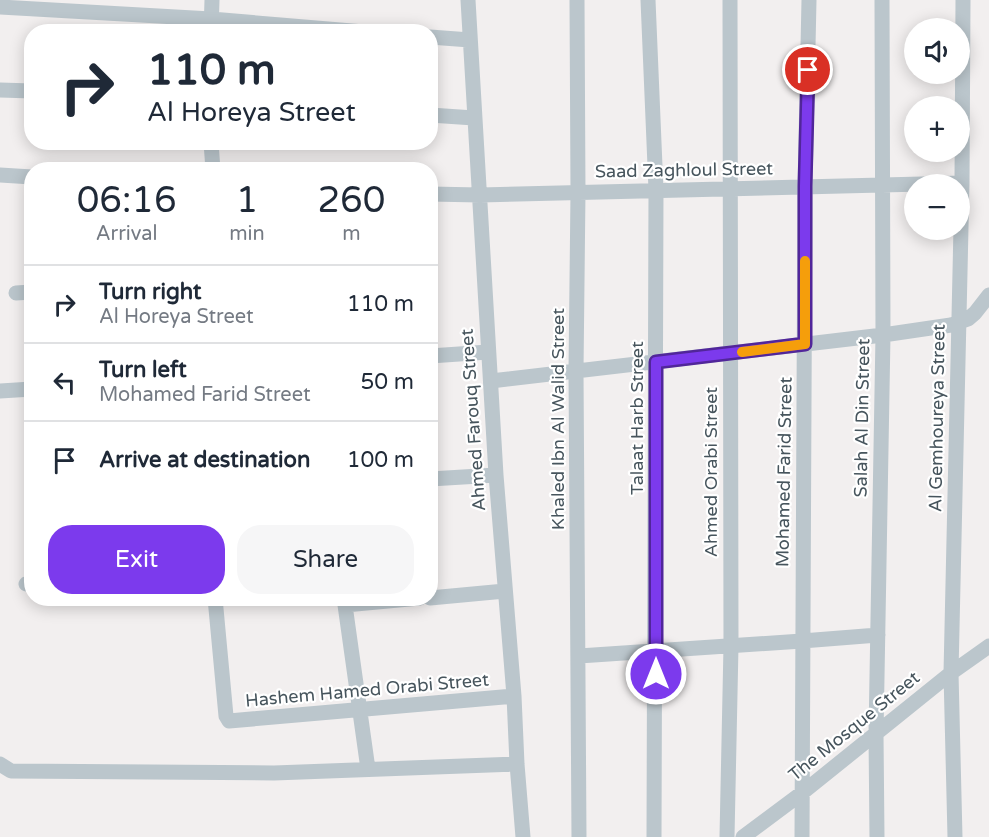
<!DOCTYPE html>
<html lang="en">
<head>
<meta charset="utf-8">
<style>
	body { margin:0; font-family:"Varela Round",sans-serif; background:#f6f6f7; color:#1f2937; height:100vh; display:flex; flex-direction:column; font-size:22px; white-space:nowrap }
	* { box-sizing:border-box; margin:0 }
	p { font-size:20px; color:#747a83 }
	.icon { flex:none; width:33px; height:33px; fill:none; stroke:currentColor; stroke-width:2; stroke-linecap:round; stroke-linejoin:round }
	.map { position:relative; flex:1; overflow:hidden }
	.drawer { position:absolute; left:24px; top:162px; width:414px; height:444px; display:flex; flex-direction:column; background:#fff; border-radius:24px; box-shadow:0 3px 15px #0003 }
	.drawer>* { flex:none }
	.guide { position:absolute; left:24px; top:24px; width:414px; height:126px; border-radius:24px; box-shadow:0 3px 15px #0003; background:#fff; color:#1f2937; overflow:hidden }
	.buttons { position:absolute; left:904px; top:18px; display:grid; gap:12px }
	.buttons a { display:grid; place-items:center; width:66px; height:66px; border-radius:50%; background:#fff; box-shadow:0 3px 15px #0003; font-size:30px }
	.pin { position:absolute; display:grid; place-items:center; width:51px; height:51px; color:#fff; margin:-26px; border:3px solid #fff; border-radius:50%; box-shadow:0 2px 6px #0007 }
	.me { position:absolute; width:66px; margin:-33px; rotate:0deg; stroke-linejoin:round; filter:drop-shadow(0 0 4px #0008) }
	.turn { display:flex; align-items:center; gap:21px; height:126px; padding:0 24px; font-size:27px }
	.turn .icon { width:78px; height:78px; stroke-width:2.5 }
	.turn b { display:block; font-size:42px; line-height:51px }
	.eta { display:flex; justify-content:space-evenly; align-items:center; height:102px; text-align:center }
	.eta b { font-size:36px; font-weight:600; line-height:42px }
	.button { display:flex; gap:12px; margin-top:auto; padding:12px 24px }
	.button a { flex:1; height:69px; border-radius:24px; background:#7c3aed; color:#fff; font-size:24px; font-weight:600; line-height:69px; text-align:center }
	.button a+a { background:#f6f6f7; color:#1f2937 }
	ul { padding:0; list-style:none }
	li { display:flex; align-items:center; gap:18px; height:78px; padding:0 24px; border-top:2px solid #e0e1e3 }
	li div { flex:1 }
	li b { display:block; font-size:22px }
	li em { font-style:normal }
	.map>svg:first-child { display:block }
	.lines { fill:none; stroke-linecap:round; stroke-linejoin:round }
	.street { stroke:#bbc6cc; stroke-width:15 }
	.route-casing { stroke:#51269a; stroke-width:15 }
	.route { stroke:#7c3aed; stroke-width:10 }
	.slow { stroke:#f59e0b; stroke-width:10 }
	.labels { text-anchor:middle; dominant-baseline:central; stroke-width:4.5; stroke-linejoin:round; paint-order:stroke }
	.street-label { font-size:18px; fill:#47555d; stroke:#fff }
</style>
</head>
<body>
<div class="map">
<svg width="989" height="837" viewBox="0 0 989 837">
	<rect width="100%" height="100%" fill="#f2efef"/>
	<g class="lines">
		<path class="street" d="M 468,0 L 496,475 L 514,696 L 517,764 L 523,837
			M 577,0 L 578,192 L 576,371 L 579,837
			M 648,0 L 656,190 L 654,837
			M 0,7 L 211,19 L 364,32
			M 211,32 L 212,0
			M 430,37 L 470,40
			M 0,90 L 32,91
			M 430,115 L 474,118
			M 211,142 L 213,170
			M 0,175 L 32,177
			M 430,194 L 480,195 L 962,183
			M 16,293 L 32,292
			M 430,356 L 488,352
			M 491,381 L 883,335 L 951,325 L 968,319 L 975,313 L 989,295
			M 0,391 L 32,389
			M 430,479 L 496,475
			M 26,584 L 32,583
			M 215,598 L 226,716 L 229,721 L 514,696
			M 344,598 L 368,769
			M 430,598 L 505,591
			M 345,605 L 420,598
			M 579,656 L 802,641 L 878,635
			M 0,764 L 11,771 L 274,773 L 517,764
			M 727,837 L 731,646 L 730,0
			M 743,837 L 802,793 L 951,673 L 989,646
			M 802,837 L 805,186 L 809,0
			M 877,837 L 876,734 L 883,335 L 882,0
			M 955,837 L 951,673 L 962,183 L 963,0"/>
	</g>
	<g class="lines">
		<defs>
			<path id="route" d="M 656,674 L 656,362 L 805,344 L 805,186 L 808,70"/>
		</defs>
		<use href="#route" class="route-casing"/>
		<use href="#route" class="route"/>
		<path class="slow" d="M 742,352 L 805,344 L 805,261"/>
	</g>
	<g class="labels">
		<g class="street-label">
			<text transform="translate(684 170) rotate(-1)">Saad Zaghloul Street</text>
			<text transform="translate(637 418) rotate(-90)">Talaat Harb Street</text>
			<text transform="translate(862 418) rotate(-89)">Salah Al Din Street</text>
			<text transform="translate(937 418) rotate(-89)">Al Gemhoureya Street</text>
			<text transform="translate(558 419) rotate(-90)">Khaled Ibn Al Walid Street</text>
			<text transform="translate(473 420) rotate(-94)">Ahmed Farouq Street</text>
			<text transform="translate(711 472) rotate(-90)">Ahmed Orabi Street</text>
			<text transform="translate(784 472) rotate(-89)">Mohamed Farid Street</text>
			<text transform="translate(367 690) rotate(-5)">Hashem Hamed Orabi Street</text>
			<text transform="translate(854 726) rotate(-39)">The Mosque Street</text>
		</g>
	</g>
</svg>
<div class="buttons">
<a><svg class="icon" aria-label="sound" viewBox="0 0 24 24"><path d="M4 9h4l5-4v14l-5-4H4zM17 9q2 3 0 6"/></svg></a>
<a>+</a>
<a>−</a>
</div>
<div class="pin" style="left:808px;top:70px;background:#d93025"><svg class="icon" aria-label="arrive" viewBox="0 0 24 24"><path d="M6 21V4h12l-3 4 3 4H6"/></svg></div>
<svg class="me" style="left:656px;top:674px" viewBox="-20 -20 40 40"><circle r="17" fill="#7c3aed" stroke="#fff" stroke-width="3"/><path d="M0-11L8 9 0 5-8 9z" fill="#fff"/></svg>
<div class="guide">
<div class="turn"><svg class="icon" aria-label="right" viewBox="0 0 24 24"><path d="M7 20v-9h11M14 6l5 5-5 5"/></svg><div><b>110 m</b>Al Horeya Street</div></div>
</div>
<section class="drawer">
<div class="eta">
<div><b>06:16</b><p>Arrival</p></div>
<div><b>1</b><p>min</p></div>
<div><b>260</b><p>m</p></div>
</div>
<ul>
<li><svg class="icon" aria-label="right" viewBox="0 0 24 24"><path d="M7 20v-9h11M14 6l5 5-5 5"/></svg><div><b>Turn right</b><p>Al Horeya Street</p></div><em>110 m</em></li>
<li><svg class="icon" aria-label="left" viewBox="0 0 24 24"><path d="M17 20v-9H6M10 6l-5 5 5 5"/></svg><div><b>Turn left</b><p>Mohamed Farid Street</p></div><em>50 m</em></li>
<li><svg class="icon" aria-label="arrive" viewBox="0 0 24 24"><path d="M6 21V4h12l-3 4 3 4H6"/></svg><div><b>Arrive at destination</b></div><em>100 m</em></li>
</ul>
<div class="button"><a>Exit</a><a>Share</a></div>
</section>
</div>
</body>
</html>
